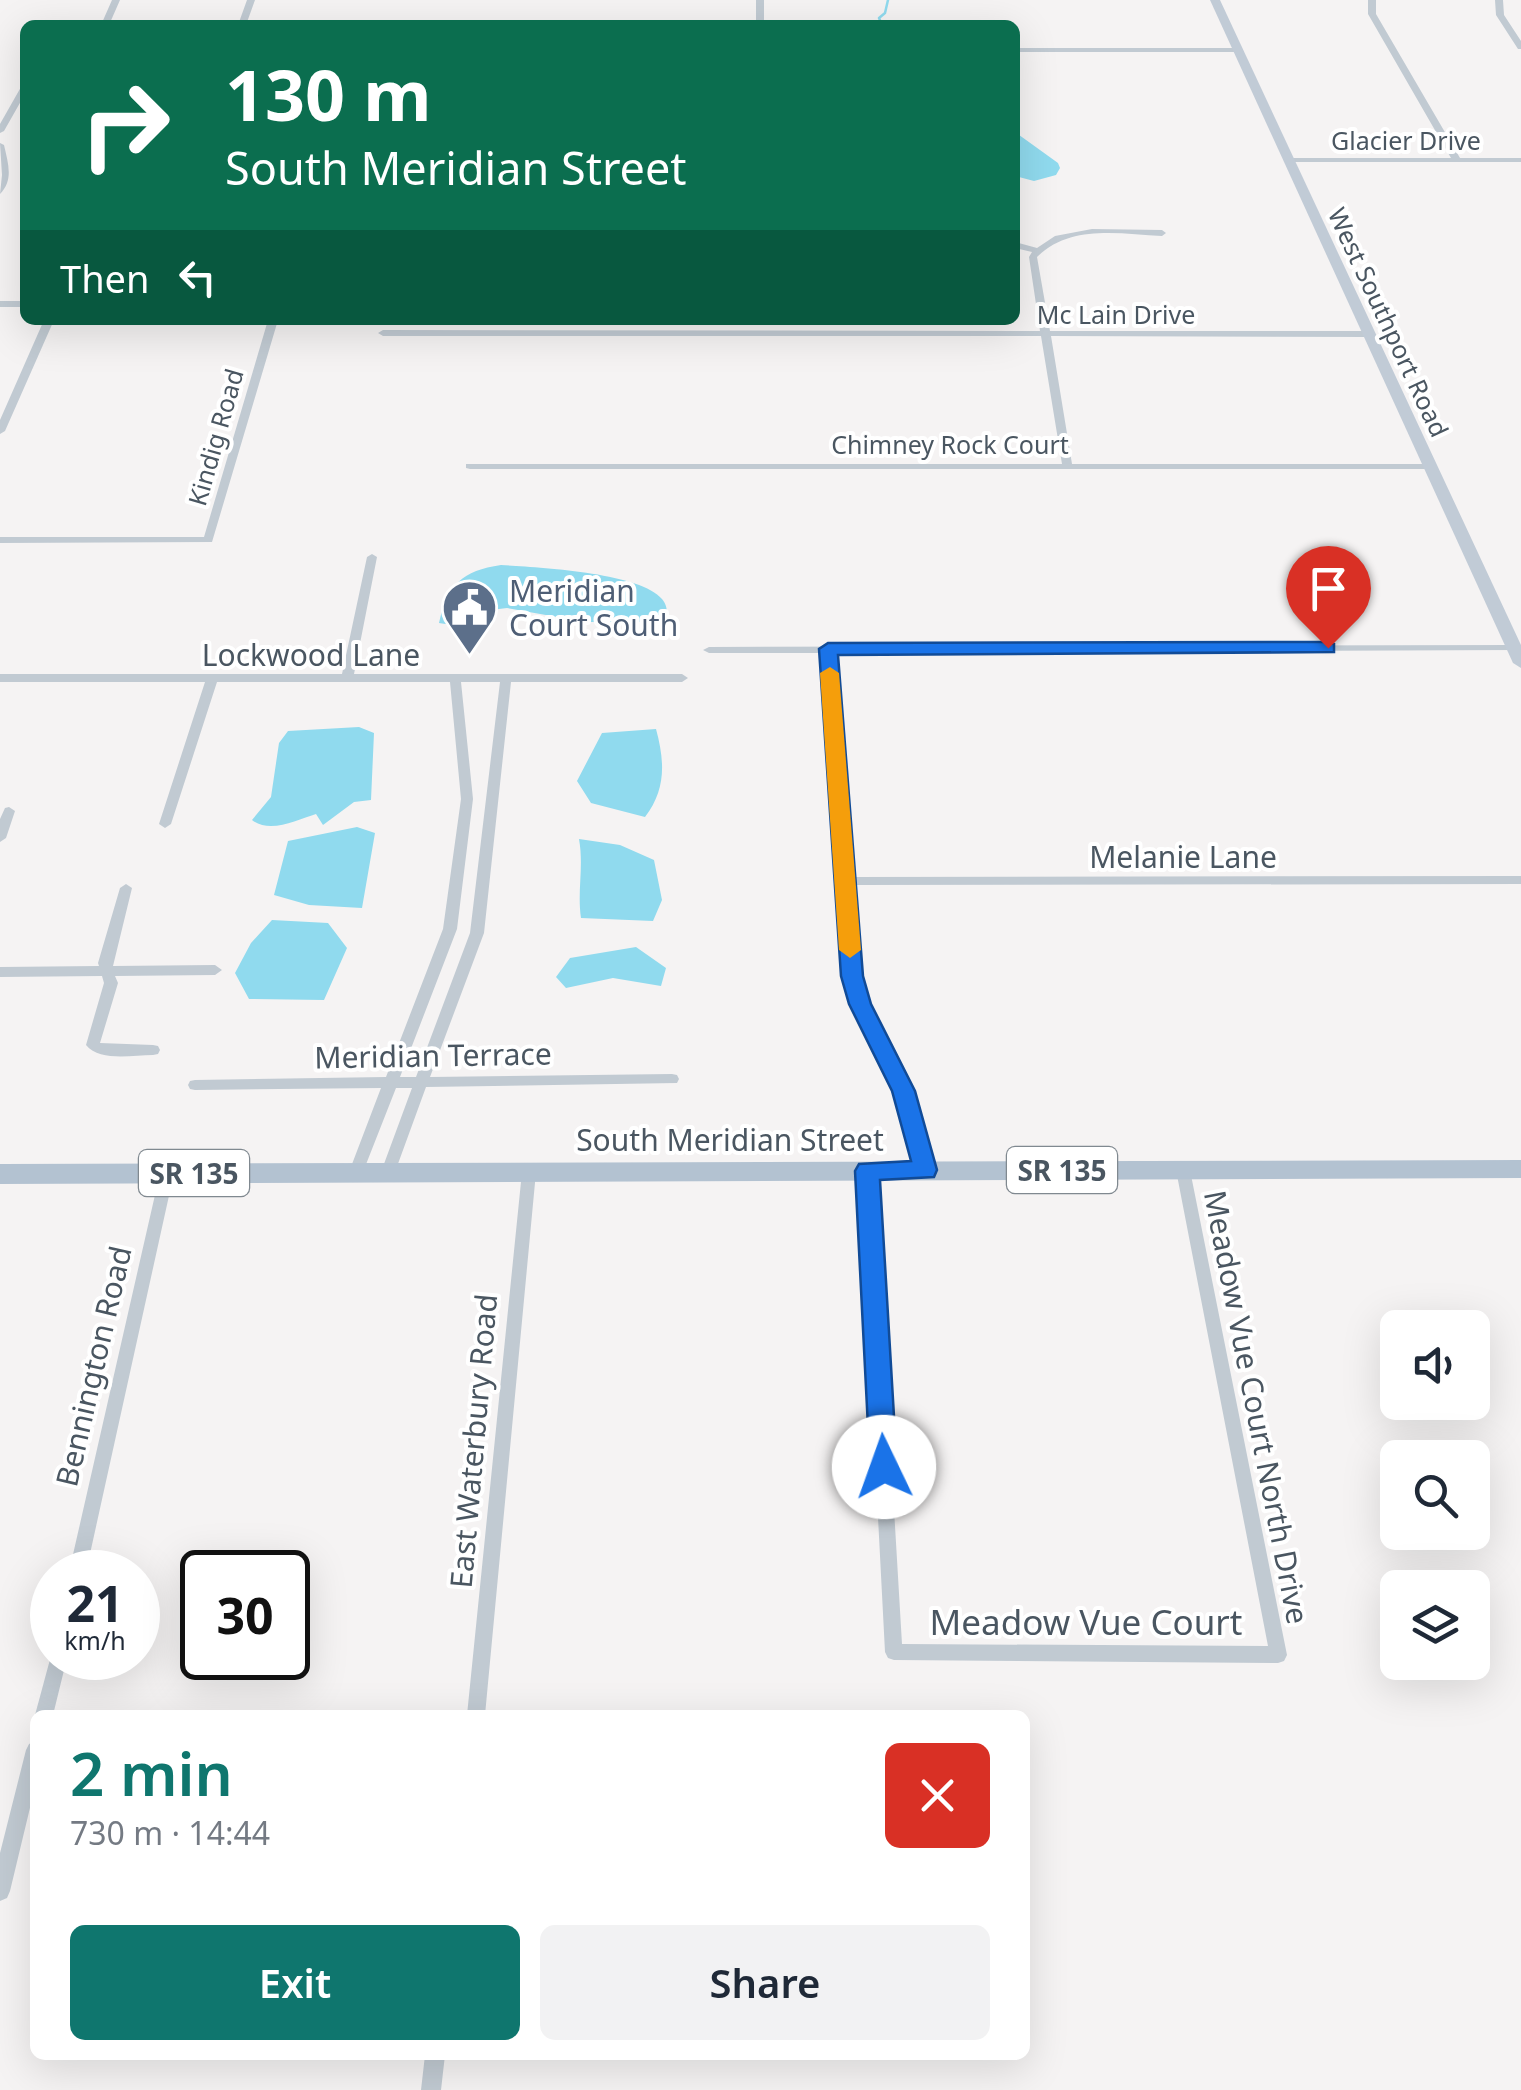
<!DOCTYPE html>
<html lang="en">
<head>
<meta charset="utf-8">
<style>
	body { margin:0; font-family:"Noto Sans",sans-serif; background:#f2f2f3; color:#1f2937; height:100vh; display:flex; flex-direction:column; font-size:38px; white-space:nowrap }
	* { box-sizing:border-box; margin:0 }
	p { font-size:32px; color:#747a83 }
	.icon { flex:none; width:55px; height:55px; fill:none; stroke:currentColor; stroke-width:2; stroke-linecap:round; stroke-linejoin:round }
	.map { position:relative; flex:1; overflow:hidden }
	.details { position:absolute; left:30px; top:1710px; width:1000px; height:350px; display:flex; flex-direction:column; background:#fff; border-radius:15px; box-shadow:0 10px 40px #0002 }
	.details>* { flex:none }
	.top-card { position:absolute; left:20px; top:20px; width:1000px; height:305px; border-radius:15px; box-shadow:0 10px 40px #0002; background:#0b6e4f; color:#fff; overflow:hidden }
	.fabs { position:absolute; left:1380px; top:1310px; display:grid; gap:20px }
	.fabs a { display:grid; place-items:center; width:110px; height:110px; border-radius:15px; background:#fff; box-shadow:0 10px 40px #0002; font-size:50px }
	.speed { position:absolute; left:30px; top:1550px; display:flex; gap:20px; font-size:50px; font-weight:700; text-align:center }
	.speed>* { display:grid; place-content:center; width:130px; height:130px; border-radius:50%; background:#fff; box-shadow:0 10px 40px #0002; line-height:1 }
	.speed small { font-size:25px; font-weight:400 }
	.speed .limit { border:5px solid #111; border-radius:15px; background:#fff; color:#111 }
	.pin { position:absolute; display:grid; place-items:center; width:85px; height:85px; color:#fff; margin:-102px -42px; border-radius:50% 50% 50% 0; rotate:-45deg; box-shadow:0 0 10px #0007 }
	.pin .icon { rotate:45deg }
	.me { position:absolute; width:110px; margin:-55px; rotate:357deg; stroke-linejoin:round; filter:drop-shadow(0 0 8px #0008) }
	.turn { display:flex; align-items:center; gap:35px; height:210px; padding:0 40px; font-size:45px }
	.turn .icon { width:130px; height:130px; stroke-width:2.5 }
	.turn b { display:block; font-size:70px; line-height:85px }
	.then { display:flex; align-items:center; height:95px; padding:0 40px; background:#0003; gap:20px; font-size:38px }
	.round { display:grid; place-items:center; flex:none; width:105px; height:105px; border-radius:15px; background:#f2f2f3 }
	.overview { display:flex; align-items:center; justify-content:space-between; height:170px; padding:0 40px }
	h1 { font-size:60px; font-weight:600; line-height:75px; color:#0f766e }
	.button { display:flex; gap:20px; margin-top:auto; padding:20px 40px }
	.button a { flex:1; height:115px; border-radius:15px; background:#0f766e; color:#fff; font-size:40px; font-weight:600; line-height:115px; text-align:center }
	.button a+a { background:#f2f2f3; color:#1f2937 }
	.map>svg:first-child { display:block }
	.water { fill:#90daee }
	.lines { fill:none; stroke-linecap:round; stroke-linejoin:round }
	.stream { stroke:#90daee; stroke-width:2.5 }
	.street { fill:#c1cad2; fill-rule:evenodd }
	.secondary { fill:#c1cbd6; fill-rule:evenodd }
	.primary { fill:#b3c2d1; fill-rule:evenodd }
	.route { fill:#1a73e8; stroke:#114b97; stroke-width:2.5 }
	.slow { fill:#f59e0b }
	.labels { text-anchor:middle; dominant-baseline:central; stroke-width:8; stroke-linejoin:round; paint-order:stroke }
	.far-street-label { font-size:25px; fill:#4a5661; stroke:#fff }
	.shield { fill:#fff; stroke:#808990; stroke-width:2.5 }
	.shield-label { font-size:28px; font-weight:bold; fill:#4a5661 }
	.service-label { font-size:30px; fill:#4e5e75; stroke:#fff; text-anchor:start }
	.street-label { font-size:30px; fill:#4a5661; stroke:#fff }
	.near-street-label { font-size:35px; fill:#4a5661; stroke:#fff }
</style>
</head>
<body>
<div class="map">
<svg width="1521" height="2090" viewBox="0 0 1521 2090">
	<rect width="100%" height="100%" fill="#f5f3f3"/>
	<path class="water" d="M 1015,132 L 1058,163 L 1060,168 L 1056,175 L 1034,181 L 1015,176 Z
		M 501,565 C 535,567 640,572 662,599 C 668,606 667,613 667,622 L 585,622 L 507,608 L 483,611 L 452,625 L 439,623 C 448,584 462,571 501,565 Z
		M 359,727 L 374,733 L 371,800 L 354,802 L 323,825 L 316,814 C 297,820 270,834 252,820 L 271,797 L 279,743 L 288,731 Z
		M 656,729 C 665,762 666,790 645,817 L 591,803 L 577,781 L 602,733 Z
		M 357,827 L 375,833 L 362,908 L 309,905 L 274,895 L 288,841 Z
		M 579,839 L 620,845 L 654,860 L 662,900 L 653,921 L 581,918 C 577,891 584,867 579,839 Z
		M 272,920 L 328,923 L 347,948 L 324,1000 L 249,999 L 235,973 L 251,943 Z
		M 636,947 L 666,968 L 661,986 L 613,978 L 566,988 L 556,977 L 570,958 Z"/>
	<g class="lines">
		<path class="stream" d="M 882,25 L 879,18 L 885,13 L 888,0"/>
		<path class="street" d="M 112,0 L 120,0 L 109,25 L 101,25 Z
			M 247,0 L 255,0 L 246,25 L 238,25 Z
			M 756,0 L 764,0 L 764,25 L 756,25 Z
			M 1368,0 L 1376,0 L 1376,14 L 1460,158 L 1521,158 L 1521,162 L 1288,162 L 1288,158 L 1451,158 L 1368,14 Z
			M 1495,0 L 1503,0 L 1504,15 L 1521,41 L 1521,49 L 1518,49 L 1496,15 Z
			M 1015,48 L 1238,48 L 1242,50 L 1238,52 L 1015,52 Z
			M 25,85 L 25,94 L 4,131 L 0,133 L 0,124 L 21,87 Z
			M 0,143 L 4,145 C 8,163 14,180 0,194 L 2,175 Z
			M 1092,229 L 1162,230 L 1166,233 L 1162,236 C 1120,234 1070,224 1037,257 L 1050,331 L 1369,331 L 1374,334 L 1369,337 L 1051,336 L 1072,464 L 1431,464 L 1435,465 L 1435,469 L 470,469 L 466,468 L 466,464 L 1062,464 L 1041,336 L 383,336 L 378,333 L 383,330 L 1040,331 L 1029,257 L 1032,252 L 1015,248 L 1015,242 L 1037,248 L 1055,236 Z
			M 0,301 L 25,301 L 25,307 L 0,307 Z
			M 44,320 L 54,320 L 5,431 L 0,434 L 0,420 Z
			M 268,320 L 278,320 L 212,542 L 0,543 L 0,537 L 204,537 Z
			M 372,554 L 377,557 L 354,674 L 682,674 L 688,678 L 682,682 L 511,682 L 484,933 L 430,1077 L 672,1074 L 677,1075 L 679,1079 L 677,1083 L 426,1087 L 395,1172 L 393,1176 L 383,1176 L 381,1172 L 412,1088 L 396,1088 L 363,1172 L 361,1176 L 351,1176 L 349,1172 L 381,1088 L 195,1090 L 190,1089 L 188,1085 L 190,1081 L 195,1080 L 386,1077 L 443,929 L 461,799 L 450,682 L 217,682 L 171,824 L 165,828 L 159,824 L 205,682 L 0,682 L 0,674 L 342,674 L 367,557 ZM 461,682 L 500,682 L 470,933 L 416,1077 L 400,1077 L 457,929 L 473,799 Z
			M 1514,645 L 1520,648 L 1518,650 L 834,653 L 851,877 L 1521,876 L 1521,884 L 852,885 L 859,977 L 867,1004 L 910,1091 L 932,1171 L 930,1175 L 920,1175 L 918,1171 L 896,1091 L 853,1004 L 845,977 L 823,653 L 709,653 L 703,650 L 709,647 Z
			M 9,807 L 15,811 L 6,838 L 0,842 L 0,819 L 5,808 Z
			M 126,884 L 132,888 L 113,966 L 215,965 L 222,970 L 215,975 L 115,976 L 118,983 L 100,1043 L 153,1045 L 158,1046 L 160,1050 L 158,1054 L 153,1055 C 132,1055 100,1062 86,1045 L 104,983 L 102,976 L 0,977 L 0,967 L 99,966 L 98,963 L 120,888 Z
			M 1183,1164 L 1188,1166 L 1190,1170 L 1287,1655 L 1284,1661 L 1278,1663 L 894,1660 L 888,1658 L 885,1652 L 860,1171 L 862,1167 L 872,1167 L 874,1171 L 902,1644 L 1268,1646 L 1176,1170 L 1178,1166 Z
			M 529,1166 L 534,1168 L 536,1172 L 485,1715 L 467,1715 L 522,1172 L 524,1168 Z
			M 167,1167 L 172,1169 L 174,1173 L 86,1572 L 69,1572 L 160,1173 L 162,1169 Z
			M 52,1652 L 52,1658 L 67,1658 L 53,1715 L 35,1715 Z
			M 35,1741 L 35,1787 L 10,1891 L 7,1898 L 0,1901 L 0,1853 L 26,1750 L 29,1744 Z
			M 425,2055 L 445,2055 L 441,2090 L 421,2090 Z"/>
		<path class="secondary" d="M 1210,0 L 1220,0 L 1521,645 L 1521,668 L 1513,663 Z"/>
		<path class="primary" d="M 1521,1160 L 1521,1178 L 0,1184 L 0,1164 Z"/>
	</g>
	<path class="route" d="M 1328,642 L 1334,644 L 1334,652 L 838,655 L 863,976 L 871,1004 L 915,1091 L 937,1170 L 934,1177 L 880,1180 L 897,1467 L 893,1476 L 884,1479 L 874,1476 L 870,1467 L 855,1171 L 859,1164 L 911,1161 L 892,1091 L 849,1004 L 841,976 L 819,649 L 828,643 Z"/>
	<path class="slow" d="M 830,667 L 839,673 L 861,950 L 850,958 L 839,950 L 820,673 Z"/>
	<defs>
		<symbol id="civic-pin" viewBox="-11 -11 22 30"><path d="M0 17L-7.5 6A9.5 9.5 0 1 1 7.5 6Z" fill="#5c6f8a" stroke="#fff"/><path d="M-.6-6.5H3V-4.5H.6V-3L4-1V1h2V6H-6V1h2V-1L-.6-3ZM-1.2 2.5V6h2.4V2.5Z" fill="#fff"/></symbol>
	</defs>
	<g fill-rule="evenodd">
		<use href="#civic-pin" x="438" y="576" width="63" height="86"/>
	</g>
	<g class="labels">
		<g class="far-street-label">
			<text x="1406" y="140">Glacier Drive</text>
			<text x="1116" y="314">Mc Lain Drive</text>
			<text transform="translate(1389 322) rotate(65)">West Southport Road</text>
			<text transform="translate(215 437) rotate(-74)">Kindig Road</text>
			<text x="950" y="444">Chimney Rock Court</text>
		</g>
		<g class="shield">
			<rect x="1007" y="1147" width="110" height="46" rx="8"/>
			<rect x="139" y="1150" width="110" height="46" rx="8"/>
		</g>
		<g class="shield-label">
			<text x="1062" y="1170">SR 135</text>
			<text x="194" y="1173">SR 135</text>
		</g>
		<g class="service-label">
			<text x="509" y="590">Meridian<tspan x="509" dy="34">Court South</tspan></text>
		</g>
		<g class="street-label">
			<text x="311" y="654">Lockwood Lane</text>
			<text x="1183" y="856">Melanie Lane</text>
			<text transform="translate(433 1055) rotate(-1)">Meridian Terrace</text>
			<text x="730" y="1139">South Meridian Street</text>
			<text transform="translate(93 1366) rotate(-77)">Bennington Road</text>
			<text transform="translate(1257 1407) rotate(79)">Meadow Vue Court North Drive</text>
			<text transform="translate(473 1441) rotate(-85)">East Waterbury Road</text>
		</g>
		<g class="near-street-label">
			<text x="1086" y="1621">Meadow Vue Court</text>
		</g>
	</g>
</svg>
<div class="fabs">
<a><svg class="icon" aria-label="sound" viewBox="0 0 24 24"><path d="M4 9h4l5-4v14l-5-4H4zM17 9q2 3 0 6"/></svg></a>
<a><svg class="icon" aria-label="search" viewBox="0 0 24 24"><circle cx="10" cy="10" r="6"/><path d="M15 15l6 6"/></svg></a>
<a><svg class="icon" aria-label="layers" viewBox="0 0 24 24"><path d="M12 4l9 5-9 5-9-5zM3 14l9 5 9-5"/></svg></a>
</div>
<div class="speed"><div>21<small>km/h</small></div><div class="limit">30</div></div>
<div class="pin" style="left:1328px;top:648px;background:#d93025"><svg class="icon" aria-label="arrive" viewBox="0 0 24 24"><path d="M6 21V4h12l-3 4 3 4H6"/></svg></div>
<svg class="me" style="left:884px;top:1467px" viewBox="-20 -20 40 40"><circle r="19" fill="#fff"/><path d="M0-13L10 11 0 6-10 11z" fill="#1a73e8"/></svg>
<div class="top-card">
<div class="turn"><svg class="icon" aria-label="right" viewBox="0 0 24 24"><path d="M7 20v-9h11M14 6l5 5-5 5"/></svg><div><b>130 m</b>South Meridian Street</div></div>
<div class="then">Then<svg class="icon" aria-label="left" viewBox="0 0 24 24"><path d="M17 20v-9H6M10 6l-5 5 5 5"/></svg></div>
</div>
<section class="details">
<div class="overview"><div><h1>2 min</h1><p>730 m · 14:44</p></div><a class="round" style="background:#d93025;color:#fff"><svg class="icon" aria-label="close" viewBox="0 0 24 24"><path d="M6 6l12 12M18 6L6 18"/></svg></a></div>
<div class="button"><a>Exit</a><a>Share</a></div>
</section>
</div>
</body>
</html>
